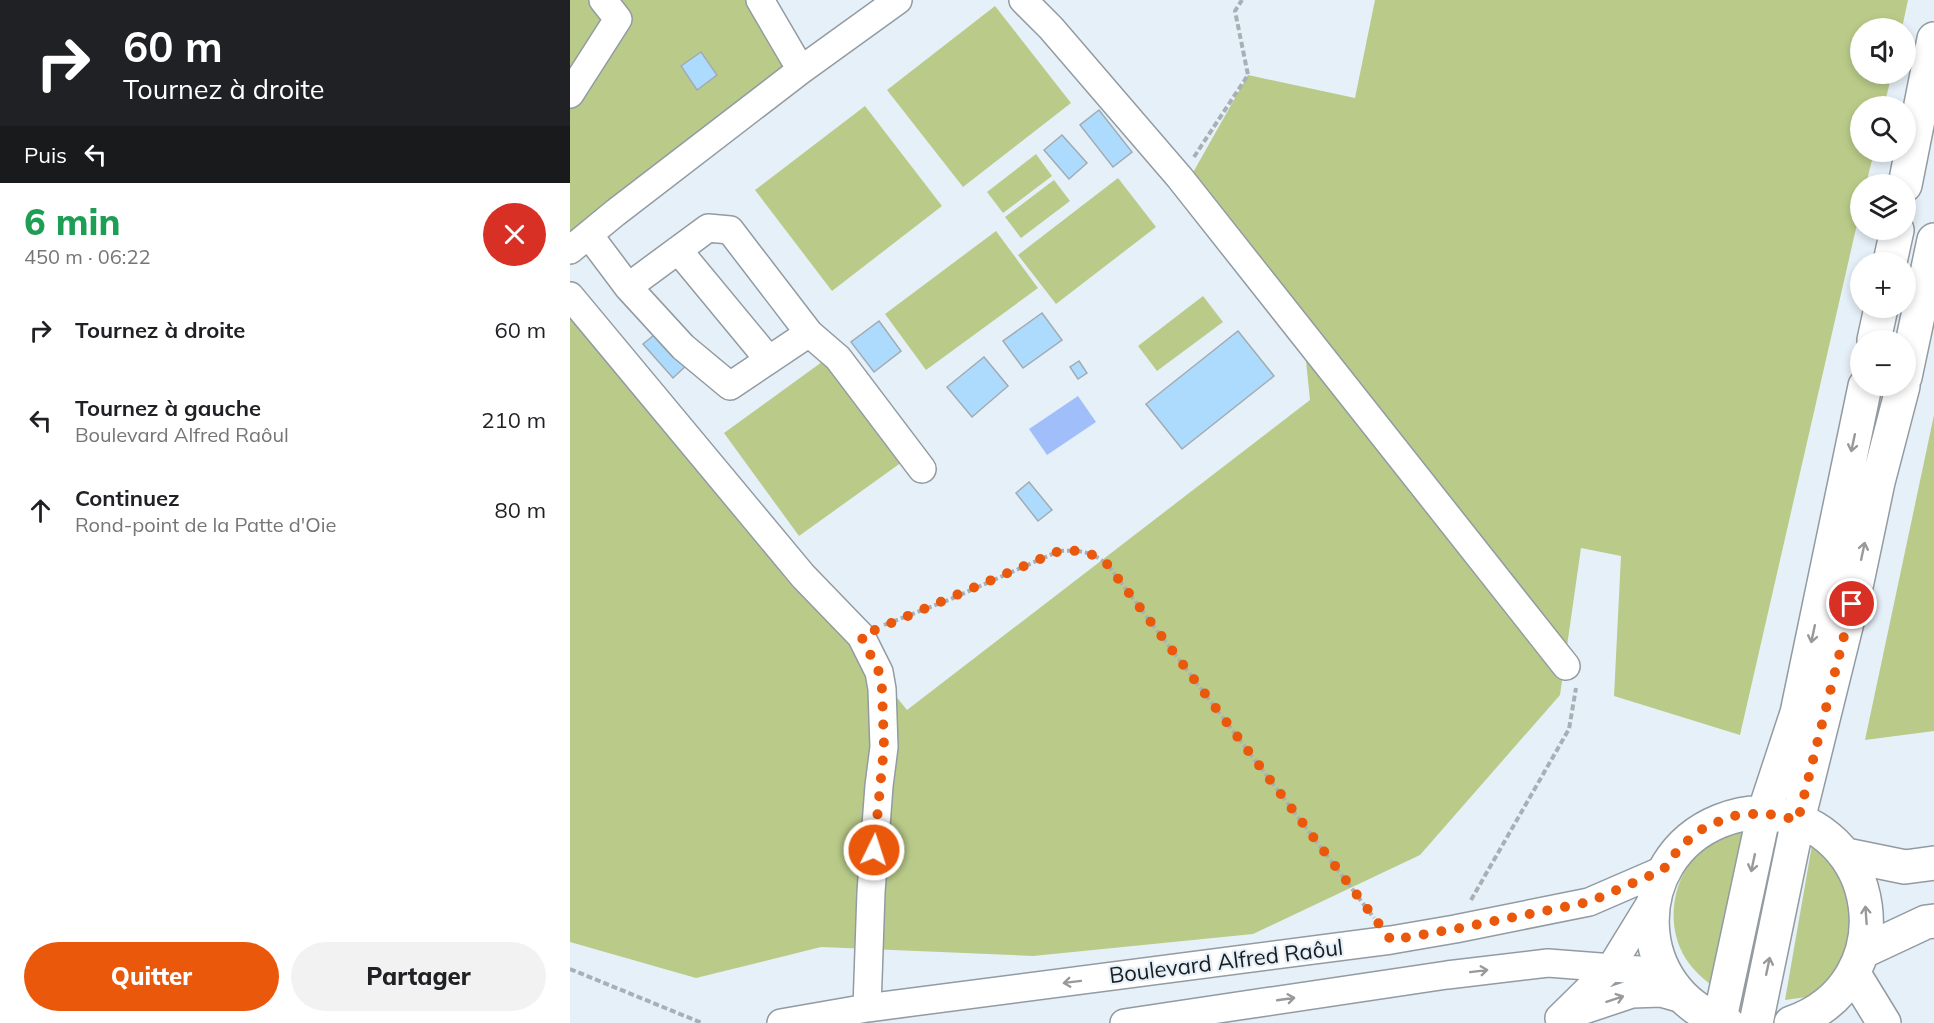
<!DOCTYPE html>
<html lang="fr">
<head>
<meta charset="utf-8">
<style>
	body { margin:0; font-family:Mulish,sans-serif; background:#f2f2f2; color:#202124; height:100vh; display:flex; flex-direction:column; font-size:22px; white-space:nowrap }
	* { box-sizing:border-box; margin:0 }
	p { font-size:20px; color:#757577 }
	.icon { flex:none; width:33px; height:33px; fill:none; stroke:currentColor; stroke-width:2; stroke-linecap:round; stroke-linejoin:round }
	.map { position:relative; flex:1; overflow:hidden }
	.drawer { display:flex; flex-direction:column; background:#fff; width:570px }
	.drawer>* { flex:none }
	.guide { background:#202124; color:#fff; overflow:hidden }
	.controls { position:absolute; left:1280px; top:18px; display:grid; gap:12px }
	.controls a { display:grid; place-items:center; width:66px; height:66px; border-radius:50%; background:#fff; box-shadow:0 3px 9px #0003; font-size:30px }
	.pin { position:absolute; display:grid; place-items:center; width:51px; height:51px; color:#fff; margin:-26px; border:3px solid #fff; border-radius:50%; box-shadow:0 2px 6px #0007 }
	.me { position:absolute; width:66px; margin:-33px; rotate:4deg; stroke-linejoin:round; filter:drop-shadow(0 0 4px #0008) }
	.turn { display:flex; align-items:center; gap:21px; height:126px; padding:0 24px; font-size:27px }
	.turn .icon { width:78px; height:78px; stroke-width:2.5 }
	.turn b { display:block; font-size:42px; line-height:51px }
	.then { display:flex; align-items:center; height:57px; padding:0 24px; background:#0003; gap:12px; font-size:22px }
	.round { display:grid; place-items:center; flex:none; width:63px; height:63px; border-radius:32px; background:#f2f2f2 }
	.headline { display:flex; align-items:center; justify-content:space-between; height:102px; padding:0 24px }
	h1 { font-size:36px; font-weight:800; line-height:45px; color:#1e9e55 }
	.primary-button { display:flex; gap:12px; margin-top:auto; padding:12px 24px }
	.primary-button a { flex:1; height:69px; border-radius:36px; background:#ea580c; color:#fff; font-size:24px; font-weight:800; line-height:69px; text-align:center }
	.primary-button a+a { background:#f2f2f2; color:#202124 }
	ul { padding:0; list-style:none }
	li { display:flex; align-items:center; gap:18px; height:90px; padding:0 24px }
	li div { flex:1 }
	li b { display:block; font-size:22px }
	li em { font-style:normal }
	main { display:flex; flex:1; min-height:0 }
	.map>svg:first-child { display:block }
	.green { fill:#bacb89 }
	.water { fill:#a0bffa }
	.building { fill:#addbfe; stroke:#a1abb2; stroke-width:1.5 }
	.lines { fill:none; stroke-linecap:round; stroke-linejoin:round }
	.minor-casing { stroke:#929ba2; stroke-width:30 }
	.major-casing { stroke:#929ba2; stroke-width:36 }
	.path { stroke:#a8b0b6; stroke-width:4; stroke-dasharray:6 3; stroke-linecap:butt }
	.minor { stroke:#fff; stroke-width:27 }
	.major { stroke:#fff; stroke-width:33 }
	.oneway { stroke:#98999a }
	.route { stroke:#ea580c; stroke-width:10; stroke-dasharray:0 18 }
	.labels { text-anchor:middle; dominant-baseline:central; stroke-width:4.5; stroke-linejoin:round; paint-order:stroke }
	.street-label { font-size:22px; fill:#191d1f; stroke:#e6f0f8 }
</style>
</head>
<body>
<main>
<section class="drawer">
<div class="guide">
<div class="turn"><svg class="icon" aria-label="right" viewBox="0 0 24 24"><path d="M7 20v-9h11M14 6l5 5-5 5"/></svg><div><b>60 m</b>Tournez à droite</div></div>
<div class="then">Puis<svg class="icon" aria-label="left" viewBox="0 0 24 24"><path d="M17 20v-9H6M10 6l-5 5 5 5"/></svg></div>
</div>
<div class="headline"><div><h1>6 min</h1><p>450 m · 06:22</p></div><a class="round" style="background:#d93025;color:#fff"><svg class="icon" aria-label="close" viewBox="0 0 24 24"><path d="M6 6l12 12M18 6L6 18"/></svg></a></div>
<ul>
<li><svg class="icon" aria-label="right" viewBox="0 0 24 24"><path d="M7 20v-9h11M14 6l5 5-5 5"/></svg><div><b>Tournez à droite</b></div><em>60 m</em></li>
<li><svg class="icon" aria-label="left" viewBox="0 0 24 24"><path d="M17 20v-9H6M10 6l-5 5 5 5"/></svg><div><b>Tournez à gauche</b><p>Boulevard Alfred Raôul</p></div><em>210 m</em></li>
<li><svg class="icon" aria-label="ahead" viewBox="0 0 24 24"><path d="M12 20V5M6 11l6-6 6 6"/></svg><div><b>Continuez</b><p>Rond-point de la Patte d'Oie</p></div><em>80 m</em></li>
</ul>
<div class="primary-button"><a>Quitter</a><a>Partager</a></div>
</section>
<div class="map">
<svg width="1364" height="1023" viewBox="0 0 1364 1023">
	<rect width="100%" height="100%" fill="#e6f0f8"/>
	<path class="green" d="M 0,0 L 190,0 L 231,70 L 0,250 Z
		M 805,0 L 1338,0 L 1332,28 L 1290,28 L 1290,74 L 1322,74 L 1314,106 L 1290,106 L 1290,152 L 1304,152 L 1296,184 L 1290,184 L 1290,211 L 1170,735 L 1044,696 L 1051,556 L 1011,548 L 990,695 L 850,855 L 683,934 L 463,956 L 251,947 L 126,978 L 0,942 L 0,294 L 337,710 L 740,400 L 734,342 L 612,192 L 678,75 L 785,98 Z
		M 425,6 L 501,103 L 393,187 L 317,90 Z
		M 295,106 L 372,206 L 262,291 L 185,190 Z
		M 466,154 L 482,176 L 433,213 L 417,192 Z
		M 548,178 L 586,227 L 486,304 L 448,255 Z
		M 484,180 L 500,201 L 451,238 L 435,217 Z
		M 426,231 L 468,288 L 356,370 L 315,314 Z
		M 633,296 L 653,322 L 587,371 L 568,346 Z
		M 256,359 L 332,462 L 229,536 L 154,433 Z
		M 1364,415 L 1364,731 L 1295,740 Z
		M 1173,829 L 1141,985 C 1130,976 1120,967 1113,954 C 1097,924 1102,885 1123,859 C 1130,852 1138,841 1147,837 C 1155,833 1165,832 1173,829 Z
		M 1242,845 L 1251,849 L 1278,887 L 1283,934 L 1270,965 L 1247,990 L 1237,997 L 1215,1000 Z"/>
	<path class="water" d="M 508,396 L 526,422 L 477,455 L 459,429 Z"/>
	<path class="building" d="M 131,52 L 147,75 L 127,90 L 111,66 Z
		M 529,110 L 562,152 L 543,167 L 510,125 Z
		M 492,135 L 517,163 L 499,179 L 474,150 Z
		M 472,313 L 492,340 L 453,368 L 433,341 Z
		M 309,321 L 331,351 L 304,372 L 281,342 Z
		M 89,331 L 118,364 L 103,378 L 73,344 Z
		M 668,331 L 704,376 L 612,449 L 576,404 Z
		M 414,357 L 438,386 L 402,417 L 377,387 Z
		M 509,361 L 517,373 L 508,379 L 500,367 Z
		M 459,482 L 482,510 L 468,521 L 446,493 Z"/>
	<g class="lines">
		<defs>
			<path id="minor" d="M 190,0 L 231,70 L 328,0
				M 453,0 L 481,28 L 610,178 L 996,666
				M 0,94 L 48,19 L 33,0
				M 19,235 L 58,287 L 113,347 L 160,386 L 239,333 L 268,358 L 352,469
				M 0,250 L 45,213 L 231,70
				M 108,250 L 199,360
				M 58,287 L 138,228 L 160,230 L 239,333
				M 0,296 L 233,576 L 291,636 L 309,672 L 312,689 L 314,747 L 309,786 L 301,892 L 297,1008
				M 996,1016 L 1062,994 L 1091,993 L 1116,1000
				M 989,1018 L 1041,967 L 1084,897
				M 211,1023 L 297,1008 L 821,940 L 885,929 L 1019,902 L 1093,870
				M 554,1023 L 877,975 L 978,963 L 1095,972"/>
			<path id="major" d="M 1335,185 L 1364,39
				M 1320,262 L 1327,230
				M 1304,340 L 1311,308
				M 1335,377 L 1364,240
				M 1276,855 L 1335,867 L 1364,863
				M 1294,951 L 1356,922 L 1364,921
				M 1284,974 L 1314,1023
				M 1149,1023 L 1194,813 L 1227,713 L 1295,386
				M 1157,1023 C 1061,993 1056,859 1150,821 C 1163,816 1179,812 1194,813 C 1313,821 1336,983 1221,1023
				M 1186,1023 L 1228,820 L 1287,582 L 1308,482 L 1333,386"/>
		</defs>
		<use href="#minor" class="minor-casing"/>
		<use href="#major" class="major-casing"/>
		<path class="path" d="M 624,157 L 678,75 L 665,11 L 672,0
			M 314,625 L 381,599 L 489,551 C 510,550 520,551 537,564 L 804,918
			M 901,900 L 999,729 L 1006,688
			M 0,969 L 132,1023"/>
		<use href="#minor" class="minor"/>
		<use href="#major" class="major"/>
	</g>
	<defs><path id="oneway-shaft" d="M-6 0H5M1.5-3L5.5 0L1.5 3" fill="none" stroke-width="1.6" stroke-linecap="round" stroke-linejoin="round" transform="scale(1.5)"/></defs>
	<g class="oneway">
		<use href="#oneway-shaft" transform="translate(1283 443) rotate(102)"/>
		<use href="#oneway-shaft" transform="translate(1293 551) rotate(-78)"/>
		<use href="#oneway-shaft" transform="translate(1243 634) rotate(102)"/>
		<use href="#oneway-shaft" transform="translate(1183 863) rotate(102)"/>
		<use href="#oneway-shaft" transform="translate(1296 915) rotate(-94)"/>
		<use href="#oneway-shaft" transform="translate(1198 966) rotate(-78)"/>
		<use href="#oneway-shaft" transform="translate(909 971) rotate(-7)"/>
		<use href="#oneway-shaft" transform="translate(502 982) rotate(173)"/>
		<use href="#oneway-shaft" transform="translate(716 999) rotate(-8)"/>
		<use href="#oneway-shaft" transform="translate(1045 999) rotate(-18)"/>
	</g>
	<g class="lines">
		<path class="route" d="M 304,850 L 314,747 L 312,689 L 309,672 L 291,636 L 489,551 C 510,550 520,551 537,564 L 821,940 L 885,929 L 1019,902 L 1093,870 L 1111,846 L 1135,827 L 1163,816 L 1194,813 L 1228,820 L 1282,604"/>
	</g>
	<g class="labels">
		<g class="street-label">
			<text transform="translate(656 961) rotate(-7)">Boulevard Alfred Raôul</text>
		</g>
	</g>
</svg>
<div class="controls">
<a><svg class="icon" aria-label="sound" viewBox="0 0 24 24"><path d="M4 9h4l5-4v14l-5-4H4zM17 9q2 3 0 6"/></svg></a>
<a><svg class="icon" aria-label="search" viewBox="0 0 24 24"><circle cx="10" cy="10" r="6"/><path d="M15 15l6 6"/></svg></a>
<a><svg class="icon" aria-label="layers" viewBox="0 0 24 24"><path d="M12 4l9 5-9 5-9-5zM3 14l9 5 9-5"/></svg></a>
<a>+</a>
<a>−</a>
</div>
<div class="pin" style="left:1282px;top:604px;background:#d93025"><svg class="icon" aria-label="arrive" viewBox="0 0 24 24"><path d="M6 21V4h12l-3 4 3 4H6"/></svg></div>
<svg class="me" style="left:304px;top:850px" viewBox="-20 -20 40 40"><circle r="17" fill="#ea580c" stroke="#fff" stroke-width="3"/><path d="M0-11L8 9 0 5-8 9z" fill="#fff"/></svg>
</div>
</main>
</body>
</html>
